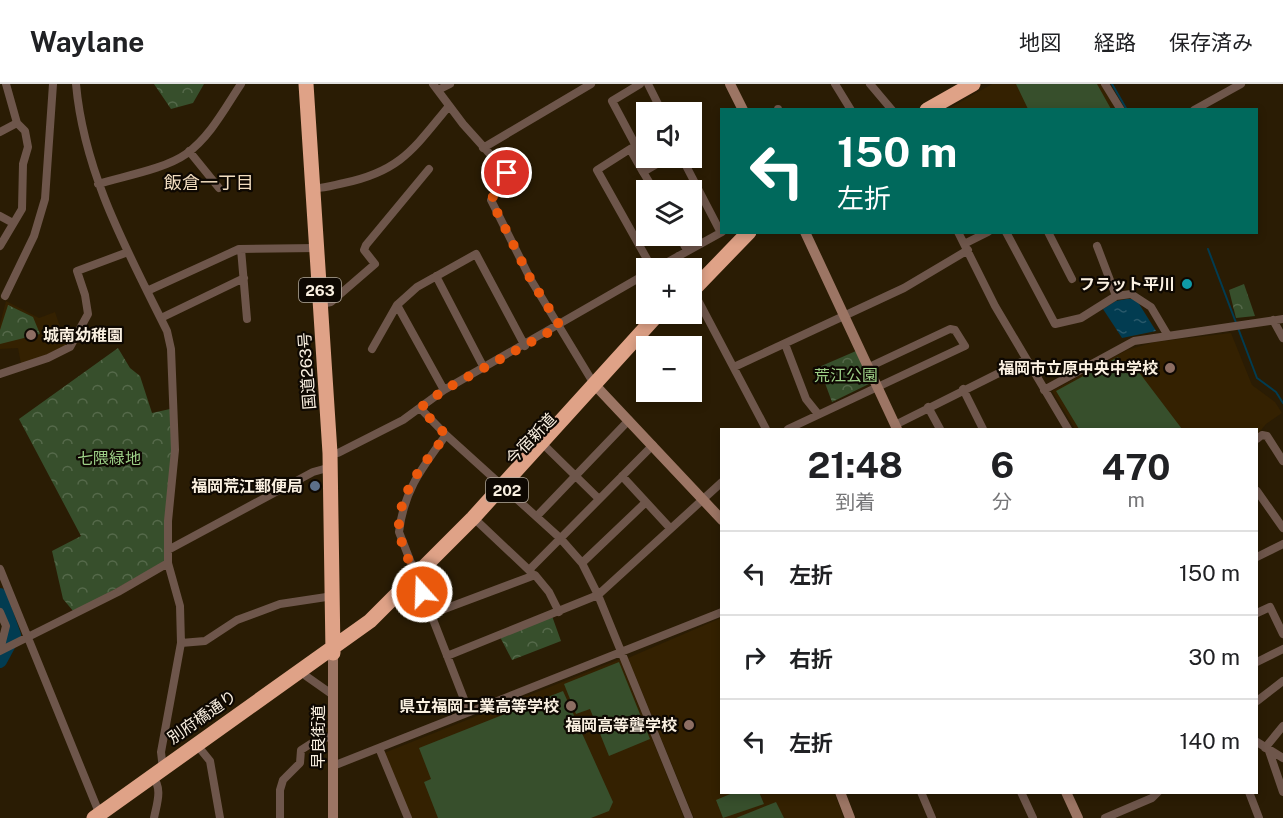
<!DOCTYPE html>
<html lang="ja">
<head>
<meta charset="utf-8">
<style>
	body { margin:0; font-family:"Public Sans","Noto Sans JP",sans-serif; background:#f6f6f6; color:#202124; height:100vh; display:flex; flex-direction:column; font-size:22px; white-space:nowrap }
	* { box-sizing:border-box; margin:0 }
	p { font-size:20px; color:#757577 }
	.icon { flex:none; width:33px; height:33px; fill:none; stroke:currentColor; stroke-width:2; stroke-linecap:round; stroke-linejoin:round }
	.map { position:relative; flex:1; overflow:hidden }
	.details { position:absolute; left:720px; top:344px; width:538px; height:366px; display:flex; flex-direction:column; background:#fff; border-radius:0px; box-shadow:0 3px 9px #0003 }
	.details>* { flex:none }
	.banner { position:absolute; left:720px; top:24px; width:538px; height:126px; border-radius:0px; box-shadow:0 3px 9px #0003; background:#00695c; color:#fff; overflow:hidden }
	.tools { position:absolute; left:636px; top:18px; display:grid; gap:12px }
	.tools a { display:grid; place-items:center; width:66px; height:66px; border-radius:0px; background:#fff; box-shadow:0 3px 9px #0003; font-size:30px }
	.pin { position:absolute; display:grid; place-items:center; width:51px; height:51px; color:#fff; margin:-26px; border:3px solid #fff; border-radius:50%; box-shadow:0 2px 6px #0007 }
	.me { position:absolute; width:66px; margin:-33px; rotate:340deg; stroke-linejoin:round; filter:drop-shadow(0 0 4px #0008) }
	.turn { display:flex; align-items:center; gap:21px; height:126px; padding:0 18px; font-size:27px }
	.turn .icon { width:78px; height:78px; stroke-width:2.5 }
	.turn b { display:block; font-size:42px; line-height:51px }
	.eta { display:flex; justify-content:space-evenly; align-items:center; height:102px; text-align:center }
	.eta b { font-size:36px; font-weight:700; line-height:42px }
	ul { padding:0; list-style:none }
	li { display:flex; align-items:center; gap:18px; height:84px; padding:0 18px; border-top:2px solid #e0e0e0 }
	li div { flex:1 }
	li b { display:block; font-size:22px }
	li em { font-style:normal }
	header { display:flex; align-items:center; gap:36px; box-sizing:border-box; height:84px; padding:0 30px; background:#fff; border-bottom:2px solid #e0e0e0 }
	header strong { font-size:28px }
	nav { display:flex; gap:33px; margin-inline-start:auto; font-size:21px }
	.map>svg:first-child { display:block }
	.built { fill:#342101 }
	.grass { fill:#374f2c }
	.park { fill:url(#park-crowns) }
	.water { fill:url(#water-ripples) }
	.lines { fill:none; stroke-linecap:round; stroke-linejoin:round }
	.stream { stroke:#023c51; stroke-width:2 }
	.river { stroke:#023c51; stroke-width:14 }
	.street { stroke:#6e564b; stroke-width:8 }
	.secondary { stroke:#9c7564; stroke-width:10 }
	.highway { stroke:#dfa287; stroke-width:15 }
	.route { stroke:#ea580c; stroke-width:10; stroke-dasharray:0 18 }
	.culture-dot { fill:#0f9aa8; stroke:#0e0802; stroke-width:2 }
	.education-dot { fill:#8d6e63; stroke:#0e0802; stroke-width:2 }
	.service-dot { fill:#5c6f8a; stroke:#0e0802; stroke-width:2 }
	.labels { text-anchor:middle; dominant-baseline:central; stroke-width:4.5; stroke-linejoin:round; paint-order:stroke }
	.shield { fill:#0e0802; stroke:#b3aa9e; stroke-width:1.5 }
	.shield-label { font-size:15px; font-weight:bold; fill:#faf0e1 }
	.poi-label { font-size:16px; font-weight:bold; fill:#faf0e1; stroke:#0e0802; text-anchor:end }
	.street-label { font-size:16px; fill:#faf0e1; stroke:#0e0802 }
	.park-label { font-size:16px; fill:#9ed188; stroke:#0e0802 }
	.neighbourhood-label { font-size:18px; fill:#f1dcbf; stroke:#0e0802 }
</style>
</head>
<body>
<header>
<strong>Waylane</strong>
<nav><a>地図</a><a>経路</a><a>保存済み</a></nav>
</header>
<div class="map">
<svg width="1283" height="734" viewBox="0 0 1283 734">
	<defs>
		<pattern id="park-crowns" width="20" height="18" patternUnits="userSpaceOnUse" patternTransform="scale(1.5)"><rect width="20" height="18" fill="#374f2c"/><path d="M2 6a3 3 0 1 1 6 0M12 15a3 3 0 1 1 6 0" fill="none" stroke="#55694a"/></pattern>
		<pattern id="water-ripples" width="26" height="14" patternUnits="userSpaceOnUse" patternTransform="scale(1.5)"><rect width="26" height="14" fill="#023c51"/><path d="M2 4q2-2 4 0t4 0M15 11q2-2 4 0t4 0" fill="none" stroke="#28586a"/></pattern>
	</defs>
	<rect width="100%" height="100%" fill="#2a1c04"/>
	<path class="built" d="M 992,0 L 1101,0 L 1117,25 L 946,26 Z
		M 6,217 L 39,234 L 55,228 L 67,263 L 21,280 L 18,264 L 0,265 L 0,240 Z
		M 1231,249 L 1252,301 L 1275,318 L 1282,329 L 1266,340 L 1257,351 L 1257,345 L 1075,345 L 1052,307 L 1127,266 L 1155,258 Z
		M 721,534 L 722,708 L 834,708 L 844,734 L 694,734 L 628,574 Z
		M 620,575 L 684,734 L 411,734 L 384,669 Z"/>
	<path class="grass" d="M 1016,0 L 1097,0 L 1111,25 L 1028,25 Z
		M 1118,273 L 1122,279 L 1132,279 L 1182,345 L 1079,345 L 1056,307 Z
		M 619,578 L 650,655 L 609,672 L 590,625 L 576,630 L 564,600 Z
		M 563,607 L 613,718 L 609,727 L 591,734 L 438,734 L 424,698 L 431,695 L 419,664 Z
		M 735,708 L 759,708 L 764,720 L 723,734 L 716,716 Z
		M 776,718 L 784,734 L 736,734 Z"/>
	<path class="park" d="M 154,0 L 204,0 L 193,19 L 171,25 Z
		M 1244,200 L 1255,232 L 1236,234 L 1229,206 Z
		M 8,221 L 33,233 L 40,250 L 0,260 L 0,246 Z
		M 118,264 L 130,284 L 140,292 L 152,329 L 170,325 L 172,364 L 166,477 L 74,528 L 63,515 L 52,467 L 81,452 L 19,335 Z
		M 856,267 L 871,299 L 832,318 L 819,283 Z
		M 552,532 L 561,557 L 512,576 L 500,553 Z"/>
	<path class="water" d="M 1127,215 L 1136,215 L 1156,247 L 1122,254 L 1103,225 L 1116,217 Z"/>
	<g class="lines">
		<path class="stream" d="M 1112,0 L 1127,26
			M 1208,165 L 1257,294 L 1276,308 L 1283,319"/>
		<path class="river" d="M 0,511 L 14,551 L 0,577"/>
		<path class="street" d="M 76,0 C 84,90 128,168 167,247 L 171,265 L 175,366 L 168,437 L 168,479 L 180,522 L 181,559 L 161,668 L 163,685
			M 433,0 L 463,40 L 507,89 L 491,116 L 531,196 L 594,300
			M 648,0 L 662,28
			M 835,0 L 851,26
			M 870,0 L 892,26
			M 1105,0 L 1121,26
			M 438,6 L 450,0
			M 778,26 L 778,25
			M 1194,26 L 1241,0
			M 0,48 L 17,39 L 6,0
			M 636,62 L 612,17 L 640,0
			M 483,64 L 591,0
			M 630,65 L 597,86 L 652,184
			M 189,67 L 219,104
			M 682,74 L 720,147
			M 649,84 L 636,62 L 630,65 L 643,88 L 667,74
			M 643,88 L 654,106
			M 98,100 C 124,92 165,85 186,70 C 210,53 225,24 241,0
			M 313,104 C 323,105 334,101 344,99 C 401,87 414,64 449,22
			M 0,132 L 13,139
			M 958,148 L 995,222 L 1068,345
			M 1006,148 L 1055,240 L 1081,234 L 1116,212 L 1131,210 L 1151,223 L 1167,250
			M 1048,148 L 1072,195
			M 679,152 L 687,166
			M 966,159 L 988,148
			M 0,162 L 22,125 L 23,80 L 28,63 L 25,47 L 17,39
			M 1097,162 L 1116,212
			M 241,165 L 247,235
			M 678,172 L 684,184
			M 657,184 L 722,148
			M 436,192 L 484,284
			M 147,207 L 239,165 L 317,164
			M 692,208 L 699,218 L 766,345
			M 5,212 L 34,152 L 45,115 L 53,0
			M 321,220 L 331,218 L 375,180 L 364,166 L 366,161 L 429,85
			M 161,234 L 244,194
			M 1273,236 L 1283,254
			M 785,260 L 806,315 L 818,330
			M 372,265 L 397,221
			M 734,283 L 904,204 L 968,166
			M 0,290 L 48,274 L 70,263 L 88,230 L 85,211 L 77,187 L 128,168
			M 963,305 L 983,345
			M 444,306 L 397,221 L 417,203 L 476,170 L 525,262
			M 1044,306 L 1134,257 L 1283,235
			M 928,323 L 940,345
			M 420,324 L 446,351 C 422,384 404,406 399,448 L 469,628
			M 895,341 L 1025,276
			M 788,345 L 965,262 L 955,246 L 950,245 L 869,283
			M 446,351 L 560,454 L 582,479 L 598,511 L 689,734
			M 1257,355 L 1262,351 L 1267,352 L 1283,377
			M 547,364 L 599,415
			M 330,369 L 338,369 L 403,336 L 444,306 L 646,190
			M 622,392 L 670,444
			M 1257,407 L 1283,444
			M 537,432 L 629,336
			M 478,438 L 531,488
			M 168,466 L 313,388 L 331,383
			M 1257,473 L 1283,460
			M 582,479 L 646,418
			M 0,485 L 100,731
			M 529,486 L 653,361
			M 0,528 L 6,542 L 0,566
			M 1257,529 L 1270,523 L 1283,550
			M 431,530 L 535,491 L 549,508 L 559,528
			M 181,559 L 205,557 L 237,536 L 280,520 L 333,512
			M 0,567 L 118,508 L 168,479
			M 447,572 L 598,511 L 722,398
			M 1257,578 L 1283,565
			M 306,592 L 333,611
			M 1257,617 L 1283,597
			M 1257,658 L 1283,674
			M 197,661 L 210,677 L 220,734
			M 379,664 L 408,734
			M 1265,664 L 1283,642
			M 1269,667 L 1283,708
			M 333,682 L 722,528
			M 152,692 C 163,704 157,719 154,734
			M 921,708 L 932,734
			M 1021,708 L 1033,734
			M 1249,708 L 1259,734
			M 280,734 L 280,706 L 283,696 L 300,679 L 301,666 L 315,657 L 333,652
			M 1105,734 L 1152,714 L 1158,708"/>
		<path class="secondary" d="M 730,0 L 743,26
			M 805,148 L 897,345
			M 594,300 L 722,436
			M 333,573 L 333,734
			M 840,708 L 850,734
			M 1066,708 L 1078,734"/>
		<path class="highway" d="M 306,0 L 330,369 L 333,569
			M 927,26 L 973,0
			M 692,207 L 749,148
			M 94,734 L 370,537 L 473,434 L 658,230"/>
	</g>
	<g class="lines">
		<path class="route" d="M 422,508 C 417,495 399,457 399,446 C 397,409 426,378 446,351 L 420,324 L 444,306 L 560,242 L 531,196 L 491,116 L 507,89"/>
	</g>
	<circle class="culture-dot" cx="1187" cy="200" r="6"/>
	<g class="education-dot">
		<circle cx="31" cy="251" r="6"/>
		<circle cx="1170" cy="284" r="6"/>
		<circle cx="571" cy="622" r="6"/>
		<circle cx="689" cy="641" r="6"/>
	</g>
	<circle class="service-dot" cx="315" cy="402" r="6"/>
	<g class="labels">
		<g class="shield">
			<rect x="299" y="194" width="42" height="24" rx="4.5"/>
			<rect x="486" y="394" width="42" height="24" rx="4.5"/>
		</g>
		<g class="shield-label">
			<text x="320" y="206">263</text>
			<text x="507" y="406">202</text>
		</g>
		<g class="poi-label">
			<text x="1175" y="200">フラット平川</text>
			<text x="43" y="251" text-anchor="start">城南幼稚園</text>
			<text x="1158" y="284">福岡市立原中央中学校</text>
			<text x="303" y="402">福岡荒江郵便局</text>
			<text x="559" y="622">県立福岡工業高等学校</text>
			<text x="677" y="641">福岡高等聾学校</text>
		</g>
		<g class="street-label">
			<text transform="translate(307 287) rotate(-94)">国道263号</text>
			<text transform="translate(531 355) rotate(-46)">今宿新道</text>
			<text transform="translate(202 633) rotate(-35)">別府橋通り</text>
			<text transform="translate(318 653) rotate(-90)">早良街道</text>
		</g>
		<g class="park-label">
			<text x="846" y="291">荒江公園</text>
			<text x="109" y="374">七隈緑地</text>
		</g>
		<g class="neighbourhood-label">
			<text x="209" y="98">飯倉一丁目</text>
		</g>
	</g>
</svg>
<div class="tools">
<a><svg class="icon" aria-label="sound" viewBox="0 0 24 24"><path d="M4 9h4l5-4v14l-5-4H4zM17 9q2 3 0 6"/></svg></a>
<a><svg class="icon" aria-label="layers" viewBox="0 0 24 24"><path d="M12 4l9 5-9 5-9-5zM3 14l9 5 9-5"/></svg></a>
<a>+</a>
<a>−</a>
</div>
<div class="pin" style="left:507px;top:89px;background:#d93025"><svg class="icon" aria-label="arrive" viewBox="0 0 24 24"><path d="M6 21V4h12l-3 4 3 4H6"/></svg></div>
<svg class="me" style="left:422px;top:508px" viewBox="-20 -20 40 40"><circle r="17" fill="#ea580c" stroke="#fff" stroke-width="3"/><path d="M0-11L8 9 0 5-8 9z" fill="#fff"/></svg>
<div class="banner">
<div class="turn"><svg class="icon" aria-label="left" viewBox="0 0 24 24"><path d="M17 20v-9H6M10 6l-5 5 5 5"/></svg><div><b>150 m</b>左折</div></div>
</div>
<section class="details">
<div class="eta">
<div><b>21:48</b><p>到着</p></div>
<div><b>6</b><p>分</p></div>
<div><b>470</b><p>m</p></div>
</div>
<ul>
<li><svg class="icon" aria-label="left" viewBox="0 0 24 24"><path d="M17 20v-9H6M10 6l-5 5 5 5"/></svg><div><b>左折</b></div><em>150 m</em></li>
<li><svg class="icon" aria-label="right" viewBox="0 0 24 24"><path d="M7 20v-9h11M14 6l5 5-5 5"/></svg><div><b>右折</b></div><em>30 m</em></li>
<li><svg class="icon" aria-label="left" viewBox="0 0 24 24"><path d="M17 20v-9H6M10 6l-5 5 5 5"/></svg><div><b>左折</b></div><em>140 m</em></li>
</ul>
</section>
</div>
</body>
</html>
